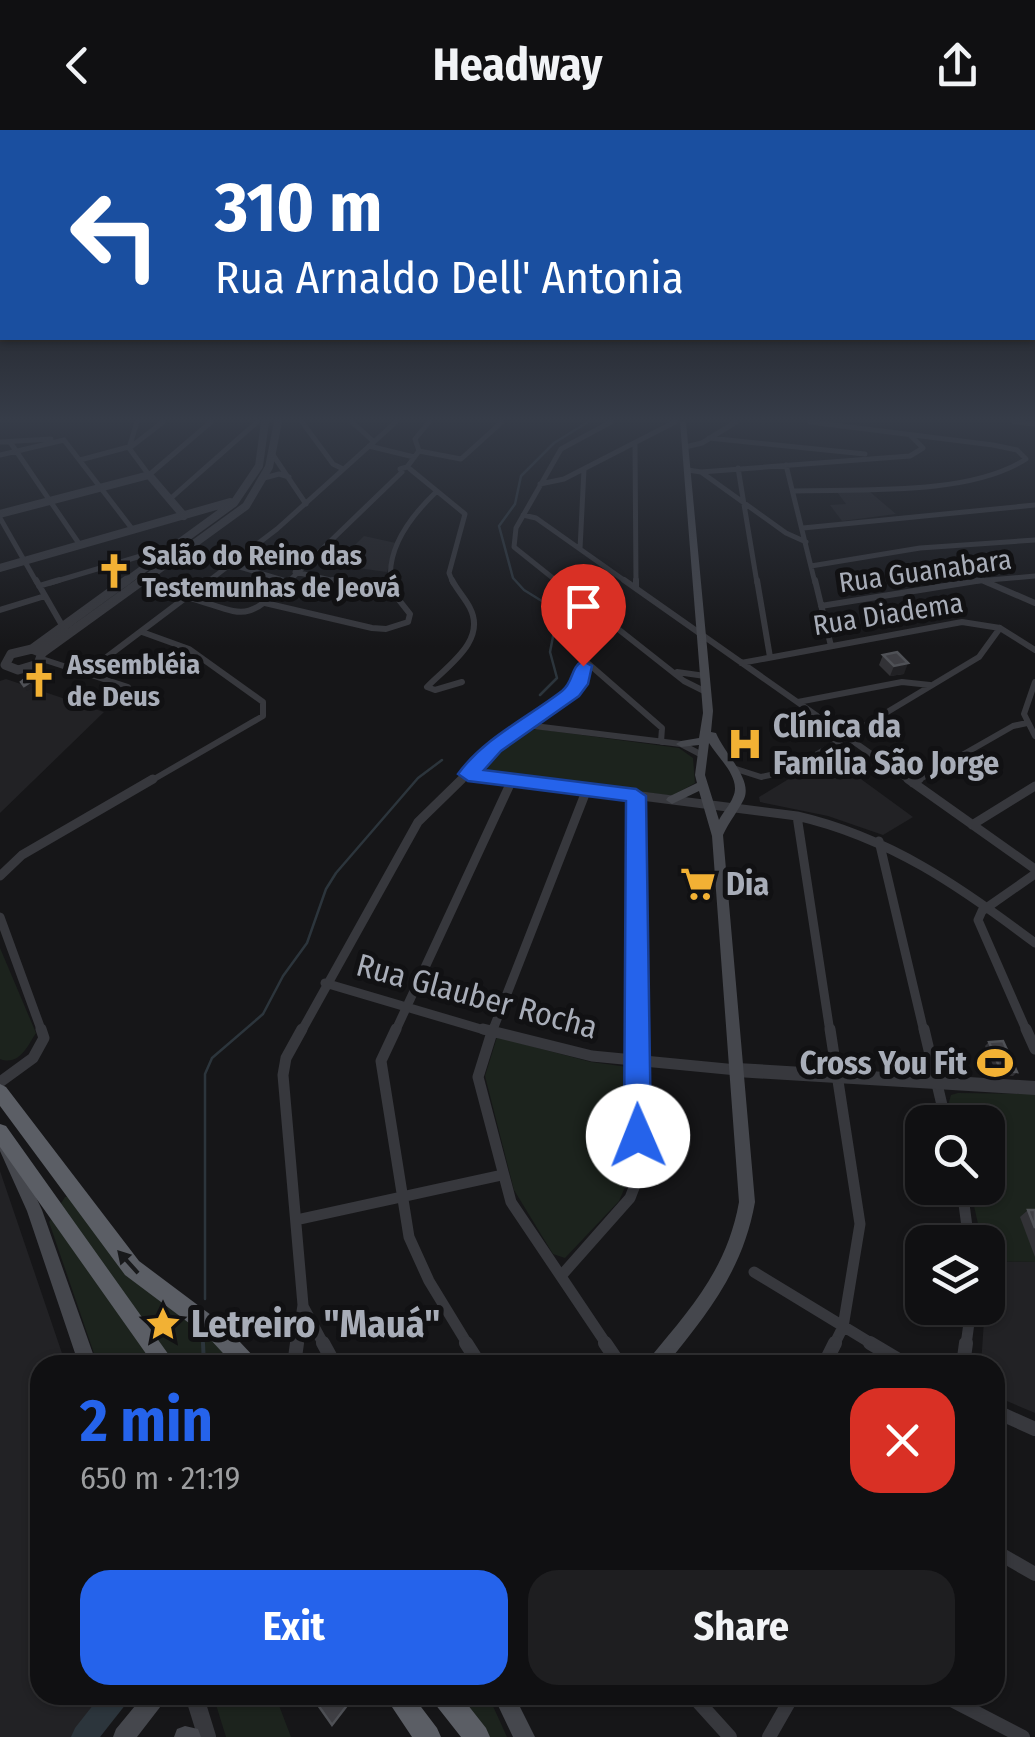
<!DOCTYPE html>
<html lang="en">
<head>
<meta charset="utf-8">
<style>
	body { margin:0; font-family:"Fira Sans Condensed",sans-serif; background:#1e1e20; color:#f1f3f6; height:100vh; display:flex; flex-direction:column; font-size:38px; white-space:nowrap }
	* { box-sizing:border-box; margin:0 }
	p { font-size:32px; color:#9c9d9f }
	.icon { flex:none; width:55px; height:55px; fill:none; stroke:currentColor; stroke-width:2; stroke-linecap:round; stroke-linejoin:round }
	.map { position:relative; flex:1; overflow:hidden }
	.side { position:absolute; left:30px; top:1225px; width:975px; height:350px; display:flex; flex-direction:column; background:#101012; border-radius:30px; box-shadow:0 2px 8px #0004,0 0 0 2px #303032 }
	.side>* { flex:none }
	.guide { position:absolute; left:0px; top:0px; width:1035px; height:210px; box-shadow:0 2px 8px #0004,0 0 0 2px #303032; background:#1a4fa0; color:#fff; overflow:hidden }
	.tools { position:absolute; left:905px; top:975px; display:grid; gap:20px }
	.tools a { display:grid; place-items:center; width:100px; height:100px; border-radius:20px; background:#101012; box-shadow:0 2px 8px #0004,0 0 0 2px #303032; font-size:50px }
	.pin { position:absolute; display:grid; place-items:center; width:85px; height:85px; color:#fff; margin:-102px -42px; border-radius:50% 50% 50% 0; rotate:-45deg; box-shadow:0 0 10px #0007 }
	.pin .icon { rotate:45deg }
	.me { position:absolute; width:110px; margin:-55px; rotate:359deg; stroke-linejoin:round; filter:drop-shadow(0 0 8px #0008) }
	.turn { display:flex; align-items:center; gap:35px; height:210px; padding:0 50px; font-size:45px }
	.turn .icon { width:130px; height:130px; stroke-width:2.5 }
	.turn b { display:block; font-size:70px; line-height:85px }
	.round { display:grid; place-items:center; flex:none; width:105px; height:105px; border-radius:30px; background:#1e1e20 }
	.head { display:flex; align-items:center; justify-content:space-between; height:170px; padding:0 50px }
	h1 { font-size:60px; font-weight:700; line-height:75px; color:#2563eb }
	.action { display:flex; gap:20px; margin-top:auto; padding:20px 50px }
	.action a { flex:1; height:115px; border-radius:30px; background:#2563eb; color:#fff; font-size:40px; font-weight:700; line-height:115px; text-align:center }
	.action a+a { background:#1e1e20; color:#f1f3f6 }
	header { display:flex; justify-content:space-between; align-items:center; height:130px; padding:0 50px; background:#101012; font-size:45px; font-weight:700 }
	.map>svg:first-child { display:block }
	.built { fill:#222225 }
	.green { fill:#1c231d }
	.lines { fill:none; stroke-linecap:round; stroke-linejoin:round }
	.stream-far1 { stroke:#2c353c; stroke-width:2.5 }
	.stream { stroke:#2c353c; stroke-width:4 }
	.river { fill:#2c353c; fill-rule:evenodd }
	.minor-far4 { stroke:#37383d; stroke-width:5 }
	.minor-far3 { stroke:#37383d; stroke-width:6 }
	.minor-far2 { stroke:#37383d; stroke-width:9 }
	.minor-far1 { stroke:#37383d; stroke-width:11 }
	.minor { stroke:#37383d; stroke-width:14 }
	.tertiary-far3 { stroke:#37383d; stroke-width:8 }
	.tertiary-far2 { stroke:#37383d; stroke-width:9 }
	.tertiary-far1 { stroke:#37383d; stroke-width:14 }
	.tertiary { stroke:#37383d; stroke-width:18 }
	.secondary { fill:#45474d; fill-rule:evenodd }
	.trunk { fill:#5b5e65; fill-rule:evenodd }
	.wall { fill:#323236 }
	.shaded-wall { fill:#212124 }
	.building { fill:#3f3f44; stroke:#4f5156; stroke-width:2.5 }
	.oneway { fill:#18191b }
	.route { fill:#2563eb; stroke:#184099; stroke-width:2.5 }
	.labels { text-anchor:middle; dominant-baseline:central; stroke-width:10; stroke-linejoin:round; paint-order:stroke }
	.far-poi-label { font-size:28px; font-weight:bold; fill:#a8adb8; stroke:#111113; text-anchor:start }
	.far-street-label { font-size:28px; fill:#a8adb8; stroke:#111113 }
	.poi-label { font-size:32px; font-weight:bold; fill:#a8adb8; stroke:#111113; text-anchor:start }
	.street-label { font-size:32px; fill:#a8adb8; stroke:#111113 }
	.near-poi-label { font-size:38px; font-weight:bold; fill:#a8adb8; stroke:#111113; text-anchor:start }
</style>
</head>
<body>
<header><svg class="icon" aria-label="back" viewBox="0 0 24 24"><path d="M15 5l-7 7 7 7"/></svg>Headway<svg class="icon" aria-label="share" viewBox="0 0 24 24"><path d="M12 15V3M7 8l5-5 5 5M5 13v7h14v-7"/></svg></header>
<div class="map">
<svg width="1035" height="1607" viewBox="0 0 1035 1607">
	<rect width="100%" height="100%" fill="#161618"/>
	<path class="built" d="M 869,361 L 896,384 L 842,391 L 830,375 L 846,374 L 837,362 Z
		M 364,406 L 396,413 L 387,442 L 335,435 Z
		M 6,549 L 104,582 L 0,683 L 0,551 Z
		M 828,625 L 913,687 L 883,705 L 828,686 L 760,672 L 759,667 Z
		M 0,1041 L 66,1235 L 40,1235 L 40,1565 L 113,1565 L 78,1607 L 0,1607 Z
		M 988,1131 L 1035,1132 L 1035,1283 L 995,1266 L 995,1235 L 981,1235 Z"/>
	<path class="green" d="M 537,599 L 679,618 L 693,628 L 695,653 L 674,665 L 665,665 L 487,640 L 485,634 C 496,616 517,603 537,599 Z
		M 0,818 L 36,903 C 27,917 19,936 0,929 Z
		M 497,907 L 591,932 L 628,937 L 629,1048 L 619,1071 L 565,1128 L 553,1124 L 514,1060 L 485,946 Z
		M 958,963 L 1035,964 L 1035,1132 L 988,1131 L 988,1112 L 982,1112 L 970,1058 L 988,1058 L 988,992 L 954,992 L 949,972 L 951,965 Z
		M 70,1066 L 239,1235 L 98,1235 L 49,1092 L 65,1067 Z
		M 213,1565 L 275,1565 L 291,1607 L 226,1607 Z
		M 458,1565 L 488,1565 L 507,1607 L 489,1607 Z"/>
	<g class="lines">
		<path class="stream-far1" d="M 540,565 L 557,548 L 550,522 L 558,481 L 524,460 L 513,448 L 499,396 L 515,374 L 521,346 L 554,313 L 588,292
			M 205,1169 L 205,944 L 212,928 L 263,884 L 283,846 L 307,813 L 326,759 L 336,743 L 418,648 L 442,630
			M 203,1209 L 203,1215"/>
		<path class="stream" d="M 203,1213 L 204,1235"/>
		<path class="river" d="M 101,1565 L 130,1565 L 126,1574 L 100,1607 L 71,1607 L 75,1598 Z"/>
		<path class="minor-far4" d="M 302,292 L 333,334 L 343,339
			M 352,292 L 374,312
			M 1014,292 L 1035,294
			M 709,308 L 865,324
			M 64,310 L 133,400
			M 0,312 L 51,309
			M 10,312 L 80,415
			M 635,313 L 636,453
			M 369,316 L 414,327
			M 685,317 L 702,313 L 736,292
			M 129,318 L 149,345 L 211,292
			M 129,318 L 137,292
			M 419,321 L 461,329 L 502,292
			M 0,325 L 64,310
			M 273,325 L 306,374
			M 80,330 L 132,316 L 163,292
			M 786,335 L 815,453
			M 738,338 L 757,453
			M 400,339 L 407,337 L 419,321 L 415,309 L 429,292
			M 410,339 L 465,384 L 449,443 L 453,453
			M 688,340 L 701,342 L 786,403 L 806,412
			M 701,342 L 910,326 L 923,318 L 910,305
			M 264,348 L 279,344 L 289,347
			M 540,354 L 564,349 L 675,292
			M 793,361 C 860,359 969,366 1026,329 L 1017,320 L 993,315 L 810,292
			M 170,369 L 257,292
			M 523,385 L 536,388 L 628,453
			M 0,388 L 37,453
			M 803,398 L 1035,375
			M 580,419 L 584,339
			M 230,434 L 286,451
			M 811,436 L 920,418 L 1035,410
			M 295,442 L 344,453
			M 984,451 L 988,453
			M 50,453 L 171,417
			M 206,453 L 277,399 L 396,292
			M 287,453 L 402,342
			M 391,453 C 386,417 412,385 436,362
			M 559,453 L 514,417 L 516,398 L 561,319 L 611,292
			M 954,453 L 1035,446"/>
		<path class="minor-far3" d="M 36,450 L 63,497
			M 333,450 L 393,463
			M 452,450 C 457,460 465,468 470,478 C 487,511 447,536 427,557 L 435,560 L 462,552
			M 556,450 L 684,551 L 706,562
			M 624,450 L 911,652
			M 636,450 L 636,458
			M 757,450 L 770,527
			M 815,450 L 831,516
			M 984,451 L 1035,473
			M 39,456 L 59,450
			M 187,467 C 246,484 243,495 289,450
			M 265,473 L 372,498 L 386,499 L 408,492 L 410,484 L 395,465 L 391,450
			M 821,476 L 982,450
			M 0,480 L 45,466
			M 142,502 L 189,519 L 263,572 L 263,586 L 149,652
			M 42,529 L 128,557 L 128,562 L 112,577
			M 583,529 L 662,598 L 661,612
			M 741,533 L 962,492 L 1000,498 L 1035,520
			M 87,542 L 209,450
			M 677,542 L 705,546
			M 1035,552 L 1024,584 L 1035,606
			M 798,572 L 902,552 L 930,555
			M 526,595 L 681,614 L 704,626
			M 733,638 L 761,647 L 789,641 L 979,527 L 1000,498
			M 467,644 L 529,652
			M 459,652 L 495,617 L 564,570 L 579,554 L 583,537 L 579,470
			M 915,652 L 1013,596 L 1027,593"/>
		<path class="minor-far2" d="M 509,649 L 797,686 C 889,707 961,757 1035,813
			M 908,649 L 1035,739
			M 913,653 L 919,649
			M 636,666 L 637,902
			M 797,686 L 830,902
			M 972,695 L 1035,656
			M 879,711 L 924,902
			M 0,746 L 22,725 L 153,649
			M 0,787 L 42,902
			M 325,853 L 491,902
			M 301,902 L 418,692 L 462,649
			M 395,902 L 512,650
			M 492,902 L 587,659
			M 1027,902 L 978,790 L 982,781 L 1035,744"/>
		<path class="minor-far1" d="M 396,899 L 381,931 L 409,1107 L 429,1151 L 468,1215
			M 483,899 L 592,926 L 737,940
			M 493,899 L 478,947 L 511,1072 L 607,1215
			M 830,899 L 860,1094 L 843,1197 L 834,1215
			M 924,899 L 946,992
			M 1026,899 L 1035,919
			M 0,952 L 33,928 L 44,908 L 41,899
			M 964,1074 L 969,1112
			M 296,1090 L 502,1045
			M 754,1142 L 874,1215
			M 561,1146 L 630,1068 L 637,1050 L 637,899
			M 303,1176 L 324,1215
			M 297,1215 L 303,1175 L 283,945 L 286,928 L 302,899
			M 966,1215 L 971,1178"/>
		<path class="minor" d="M 323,1213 L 335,1235
			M 466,1213 L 480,1235
			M 605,1213 L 620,1235
			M 870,1213 L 907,1235
			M 294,1235 L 297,1213
			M 824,1235 L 835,1213
			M 963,1235 L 966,1213
			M 995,1281 L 1035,1299
			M 995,1421 L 1035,1444
			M 692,1565 L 730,1607
			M 942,1565 L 1023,1607
			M 769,1607 L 793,1565"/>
		<path class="tertiary-far3" d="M 0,384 L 149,345 L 184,386
			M 0,438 L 230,372
			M 124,453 L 234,373 L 259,336 L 265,292
			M 140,453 L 246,376 L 269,337 L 278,292"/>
		<path class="tertiary-far2" d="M 32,519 L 127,450
			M 32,519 L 42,523 L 38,534 L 18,540 L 5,535 L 11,524 Z
			M 42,523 L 143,450"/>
		<path class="tertiary-far1" d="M 737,940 L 1035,958"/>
		<path class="tertiary" d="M 194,1565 L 207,1607"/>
		<path class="secondary" d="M 680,292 L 686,292 L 713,581 L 711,602 L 716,603 C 724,623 753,649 744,669 C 738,681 729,692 723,705 L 755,1072 C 743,1140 708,1183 666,1235 L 646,1235 L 649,1229 C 691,1178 727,1139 739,1072 L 712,706 L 699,661 L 672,674 L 666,670 L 668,667 L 697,653 L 695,645 L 699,615 L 681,617 L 676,614 L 681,611 L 699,608 L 703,583 ZM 709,613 C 718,628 742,648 733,667 C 730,675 723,682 719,690 L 705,645 Z
			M 0,998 L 5,1000 L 42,1080 L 97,1235 L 79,1235 L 27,1081 L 0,1021 Z
			M 144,1565 L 167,1565 L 164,1572 L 137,1607 L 113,1607 L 116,1599 Z
			M 493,1565 L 514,1565 L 535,1607 L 513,1607 Z
			M 185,1596 L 198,1599 L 201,1607 L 174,1607 L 177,1599 Z"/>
		<path class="trunk" d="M 0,954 L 6,957 L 139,1131 L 223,1194 L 255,1228 L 258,1235 L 234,1235 L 209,1208 L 125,1145 L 0,976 Z
			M 0,994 L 6,996 L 176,1235 L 154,1235 L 0,1017 Z
			M 384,1565 L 412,1565 L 437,1598 L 441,1607 L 412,1607 Z
			M 431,1565 L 460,1565 L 486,1598 L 490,1607 L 461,1607 L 435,1574 Z"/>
	</g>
	<path class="wall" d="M 883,525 L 904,544 L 890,546 L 879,535 Z
		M 989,912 L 1017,942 L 1013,946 L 997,945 L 985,916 Z
		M 1028,1080 L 1035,1080 L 1035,1127 L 1020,1087 Z"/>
	<path class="shaded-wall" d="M 908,533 L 904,544 L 890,546 L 894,536 Z
		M 44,543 L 46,548 L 27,561 L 24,556 Z"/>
	<path class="building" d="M 897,522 L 908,533 L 894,536 L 883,525 Z
		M 36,540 L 44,543 L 24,556 L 21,552 Z
		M 1003,911 L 1017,942 L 1001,941 L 989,912 Z
		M 1028,1080 L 1035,1080 L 1035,1098 Z
		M 311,1565 L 355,1565 L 332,1595 Z"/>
	<defs><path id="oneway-solid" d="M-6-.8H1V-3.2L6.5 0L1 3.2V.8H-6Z" transform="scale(2.5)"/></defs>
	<use class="oneway" href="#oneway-solid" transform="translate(128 1132) rotate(-132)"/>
	<linearGradient id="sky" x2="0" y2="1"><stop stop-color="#0c0c0d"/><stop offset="0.56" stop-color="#363c48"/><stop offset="1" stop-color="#363c48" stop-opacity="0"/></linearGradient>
	<rect width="1035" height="517" fill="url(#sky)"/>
	<path class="route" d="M 583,531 L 592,536 L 588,554 L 579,566 L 501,621 L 484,640 L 636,659 L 646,666 L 651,1006 L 647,1014 L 638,1018 L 628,1014 L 624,1006 L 626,671 L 468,651 L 458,644 C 484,608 527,588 562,561 C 574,552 570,537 583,531 Z"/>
	<defs>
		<symbol id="church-bare" viewBox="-9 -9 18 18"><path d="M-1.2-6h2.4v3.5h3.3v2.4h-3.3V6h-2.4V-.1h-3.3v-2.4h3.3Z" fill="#f2b134" stroke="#111113" stroke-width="2.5" paint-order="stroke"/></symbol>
		<symbol id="hospital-bare" viewBox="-9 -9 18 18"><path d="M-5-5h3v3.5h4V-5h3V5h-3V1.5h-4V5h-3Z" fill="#f2b134" stroke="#111113" stroke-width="2.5" paint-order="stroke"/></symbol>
		<symbol id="supermarket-bare" viewBox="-9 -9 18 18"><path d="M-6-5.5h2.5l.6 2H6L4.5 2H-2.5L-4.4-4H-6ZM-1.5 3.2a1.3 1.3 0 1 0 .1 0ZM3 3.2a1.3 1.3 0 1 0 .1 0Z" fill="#f2b134" stroke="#111113" stroke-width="2.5" paint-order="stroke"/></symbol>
		<symbol id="stadium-bare" viewBox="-9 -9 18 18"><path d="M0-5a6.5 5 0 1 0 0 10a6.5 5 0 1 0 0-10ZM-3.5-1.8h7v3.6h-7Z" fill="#f2b134" stroke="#111113" stroke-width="2.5" paint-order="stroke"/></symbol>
		<symbol id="sight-bare" viewBox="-9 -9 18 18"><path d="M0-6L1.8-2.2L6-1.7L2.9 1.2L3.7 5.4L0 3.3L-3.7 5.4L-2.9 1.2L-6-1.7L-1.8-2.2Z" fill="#f2b134" stroke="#111113" stroke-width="2.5" paint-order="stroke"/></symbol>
	</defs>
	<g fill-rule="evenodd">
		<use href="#church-bare" x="89" y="416" width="50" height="50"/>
		<use href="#church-bare" x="14" y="525" width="50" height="50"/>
		<use href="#hospital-bare" x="720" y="589" width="50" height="50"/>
		<use href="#supermarket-bare" x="673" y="729" width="50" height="50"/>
		<use href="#stadium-bare" x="970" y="908" width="50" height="50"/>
		<use href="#sight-bare" x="138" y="1169" width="50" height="50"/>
	</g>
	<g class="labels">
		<g class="far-poi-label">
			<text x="142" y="425">Salão do Reino das<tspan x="142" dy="32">Testemunhas de Jeová</tspan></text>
			<text x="67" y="534">Assembléia<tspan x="67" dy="32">de Deus</tspan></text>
		</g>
		<g class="far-street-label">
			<text transform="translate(925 441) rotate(-8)">Rua Guanabara</text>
			<text transform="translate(888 484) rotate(-9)">Rua Diadema</text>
		</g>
		<g class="poi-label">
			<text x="773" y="596">Clínica da<tspan x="773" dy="37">Família São Jorge</tspan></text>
			<text x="726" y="754">Dia</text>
			<text x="967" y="933" text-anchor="end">Cross You Fit</text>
		</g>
		<g class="street-label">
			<text transform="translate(477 866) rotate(15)">Rua Glauber Rocha</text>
		</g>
		<g class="near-poi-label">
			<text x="191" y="1194">Letreiro "Mauá"</text>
		</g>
	</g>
</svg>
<div class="tools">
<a><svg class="icon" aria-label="search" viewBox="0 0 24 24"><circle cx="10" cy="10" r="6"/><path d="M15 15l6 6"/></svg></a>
<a><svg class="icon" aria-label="layers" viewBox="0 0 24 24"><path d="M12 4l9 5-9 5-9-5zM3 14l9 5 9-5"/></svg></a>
</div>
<div class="pin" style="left:583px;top:536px;background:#d93025"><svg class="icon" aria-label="arrive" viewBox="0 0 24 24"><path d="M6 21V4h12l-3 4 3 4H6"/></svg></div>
<svg class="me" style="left:638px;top:1006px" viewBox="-20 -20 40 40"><circle r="19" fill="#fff"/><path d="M0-13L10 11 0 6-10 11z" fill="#2563eb"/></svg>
<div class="guide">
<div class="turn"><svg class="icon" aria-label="left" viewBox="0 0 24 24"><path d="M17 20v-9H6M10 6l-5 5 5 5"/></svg><div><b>310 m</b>Rua Arnaldo Dell' Antonia</div></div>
</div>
<section class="side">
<div class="head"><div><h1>2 min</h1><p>650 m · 21:19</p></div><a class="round" style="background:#d93025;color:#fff"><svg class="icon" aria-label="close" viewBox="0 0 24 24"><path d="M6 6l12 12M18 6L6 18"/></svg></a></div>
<div class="action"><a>Exit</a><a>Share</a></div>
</section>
</div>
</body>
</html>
